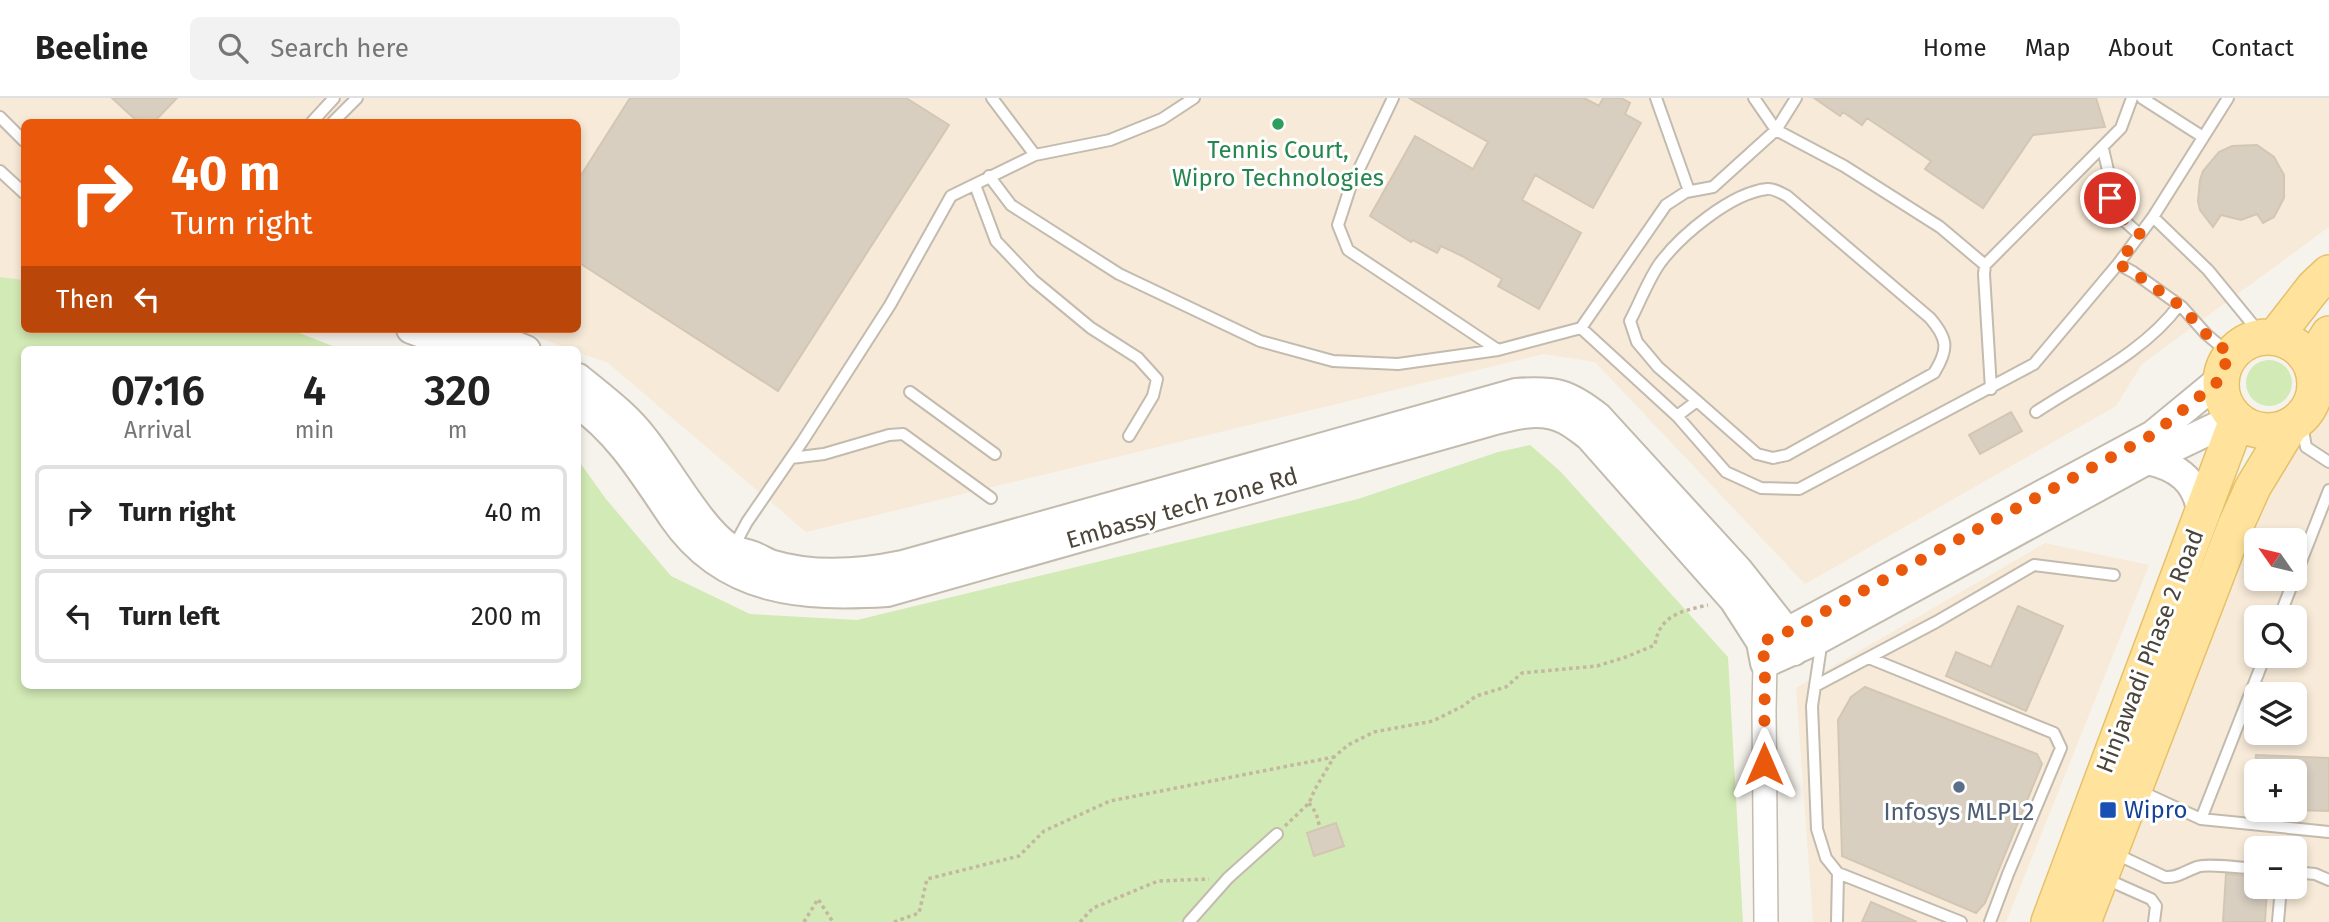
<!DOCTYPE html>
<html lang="en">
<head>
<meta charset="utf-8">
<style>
	body { margin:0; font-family:"Fira Sans",sans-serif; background:#f2f2f2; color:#222; height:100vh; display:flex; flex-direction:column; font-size:26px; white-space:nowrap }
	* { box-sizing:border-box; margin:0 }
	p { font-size:23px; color:#767676 }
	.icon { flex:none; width:38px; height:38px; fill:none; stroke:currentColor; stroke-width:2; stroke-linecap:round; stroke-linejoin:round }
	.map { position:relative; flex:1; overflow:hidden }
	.drawer { position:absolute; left:21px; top:248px; width:560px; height:343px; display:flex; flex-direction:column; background:#fff; border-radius:10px; box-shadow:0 4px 10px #0003 }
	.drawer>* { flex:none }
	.hud { position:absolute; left:21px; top:21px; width:560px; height:214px; border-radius:10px; box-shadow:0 4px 10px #0003; background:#ea580c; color:#fff; overflow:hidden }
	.needle { width:46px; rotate:304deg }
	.controls { position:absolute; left:2244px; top:430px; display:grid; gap:14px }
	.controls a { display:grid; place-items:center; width:63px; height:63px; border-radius:10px; background:#fff; box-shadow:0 4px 10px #0003; font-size:35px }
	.pin { position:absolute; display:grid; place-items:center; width:60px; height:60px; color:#fff; margin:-30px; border:4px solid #fff; border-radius:50%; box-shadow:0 2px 7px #0007 }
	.me { position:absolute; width:77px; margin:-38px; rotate:0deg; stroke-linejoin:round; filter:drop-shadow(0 0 5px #0008) }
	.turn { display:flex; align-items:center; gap:24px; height:147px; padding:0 35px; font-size:32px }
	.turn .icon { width:91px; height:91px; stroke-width:2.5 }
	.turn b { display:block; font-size:49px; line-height:60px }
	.then { display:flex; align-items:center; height:66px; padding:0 35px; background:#0003; gap:14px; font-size:26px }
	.eta { display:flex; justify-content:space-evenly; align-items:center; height:119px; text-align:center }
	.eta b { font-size:42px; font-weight:600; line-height:49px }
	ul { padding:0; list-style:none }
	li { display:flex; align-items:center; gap:21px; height:94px; margin:0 14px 10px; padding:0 21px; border:4px solid #e0e0e0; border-radius:10px }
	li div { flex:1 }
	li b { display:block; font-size:26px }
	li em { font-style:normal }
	header { display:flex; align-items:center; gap:42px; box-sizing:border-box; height:98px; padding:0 35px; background:#fff; border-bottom:2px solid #e0e0e0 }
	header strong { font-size:33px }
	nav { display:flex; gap:38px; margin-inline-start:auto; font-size:24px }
	.search { width:490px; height:63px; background:#f2f2f2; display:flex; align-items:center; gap:18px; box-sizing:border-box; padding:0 24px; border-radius:10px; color:#767676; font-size:26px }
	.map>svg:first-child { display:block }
	.commercial { fill:#f7ead8; fill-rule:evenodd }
	.green { fill:#d2eab5 }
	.building { fill:#d8cfc1; stroke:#d3c7b4; stroke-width:2 }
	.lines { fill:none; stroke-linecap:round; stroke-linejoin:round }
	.service-casing { stroke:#c2bbae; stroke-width:14 }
	.minor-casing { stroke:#c2bbae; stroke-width:26 }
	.tertiary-casing { stroke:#c2bbae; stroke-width:32 }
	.primary-casing { stroke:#e6c16a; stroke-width:38 }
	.path { stroke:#c4b79f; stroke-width:3.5; stroke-dasharray:3.5 3.5; stroke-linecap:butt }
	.service { stroke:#fff; stroke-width:10 }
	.minor { stroke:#fff; stroke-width:23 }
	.tertiary { stroke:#fff; stroke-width:28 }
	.primary { stroke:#ffe39c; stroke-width:35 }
	.route { stroke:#ea580c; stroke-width:12; stroke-dasharray:0 21.6 }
	.leisure-dot { fill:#2e9e5b; stroke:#fff; stroke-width:2.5 }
	.service-dot { fill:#5c6f8a; stroke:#fff; stroke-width:2.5 }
	.transit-dot { fill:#1a4fb4; stroke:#fff; stroke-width:2.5 }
	.labels { text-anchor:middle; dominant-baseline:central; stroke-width:6; stroke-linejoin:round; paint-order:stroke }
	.leisure-label { font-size:24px; fill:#27864d; stroke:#fff }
	.street-label { font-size:24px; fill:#4b4439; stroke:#fff }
	.transit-label { font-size:24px; fill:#164399; stroke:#fff; text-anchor:start }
	.service-label { font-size:24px; fill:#4e5e75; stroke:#fff }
</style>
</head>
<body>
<header>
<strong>Beeline</strong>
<div class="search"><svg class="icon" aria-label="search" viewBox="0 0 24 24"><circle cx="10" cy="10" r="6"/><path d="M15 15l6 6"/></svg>Search here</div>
<nav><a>Home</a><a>Map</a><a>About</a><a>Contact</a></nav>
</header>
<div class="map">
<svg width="2329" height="824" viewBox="0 0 2329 824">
	<rect width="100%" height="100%" fill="#f6f3ec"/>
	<path class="commercial" d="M 0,0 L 2329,0 L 2329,129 L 2142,266 L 2116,308 L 1805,486 L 1595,264 L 1544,256 L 806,434 L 608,265 L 578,254 L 578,252 L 572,252 L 517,231 L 578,231 L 578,24 L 24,24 L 24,182 L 0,179 Z
		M 2329,277 L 2329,824 L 2097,824 L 2217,506 ZM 2256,443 L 2294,443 L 2294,481 L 2256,481 ZM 2256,520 L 2294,520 L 2294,558 L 2256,558 ZM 2256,597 L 2294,597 L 2294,635 L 2256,635 ZM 2256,674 L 2294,674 L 2294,712 L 2256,712 ZM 2256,751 L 2294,751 L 2294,789 L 2256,789 Z
		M 2045,445 L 2149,467 L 2006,824 L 1813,824 L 1796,590 Z"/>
	<path class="green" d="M 0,179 L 24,182 L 24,231 L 289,231 L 343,252 L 24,252 L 24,588 L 578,588 L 578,362 L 606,401 L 671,478 L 750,516 L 857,522 L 1358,401 L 1498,354 L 1530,347 L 1560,373 L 1728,559 L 1743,824 L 0,824 Z
		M2246 285a23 23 0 1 1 46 0a23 23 0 1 1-46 0Z"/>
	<path class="building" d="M 112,0 L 177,0 L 154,24 L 138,24 Z
		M 630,0 L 906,0 L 949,27 L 778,293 L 578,164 L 578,82 Z
		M 1409,0 L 1584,0 L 1599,8 L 1603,0 L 1621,0 L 1630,5 L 1625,16 L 1641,25 L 1593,110 L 1535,77 L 1522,102 L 1581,135 L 1539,211 L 1498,188 L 1502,181 L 1462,158 L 1441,148 L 1437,155 L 1413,142 L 1411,144 L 1370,118 L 1415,38 L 1473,71 L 1488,44 Z
		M 1814,0 L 2096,0 L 2105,29 L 2033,37 L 1983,110 L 1925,71 L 1931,63 L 1867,20 L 1862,27 L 1843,14 L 1840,18 Z
		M 2257,47 L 2274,59 L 2284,77 L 2284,100 L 2274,119 L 2263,125 L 2257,116 L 2241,122 L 2221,117 L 2213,129 L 2200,112 L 2198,103 L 2200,82 L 2203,73 L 2219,54 L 2232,48 Z
		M 2011,314 L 2022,333 L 1980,356 L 1969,337 Z
		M 2018,508 L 2063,528 L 2026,613 L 1946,578 L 1956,554 L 1991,569 Z
		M 1865,589 L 2037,656 L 2042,666 L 1985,805 L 1976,815 L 1842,758 L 1838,622 L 1851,599 Z
		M 2256,657 L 2329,660 L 2329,713 L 2294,712 L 2294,674 L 2255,674 Z
		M 1336,725 L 1344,748 L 1314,758 L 1307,735 Z
		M 2226,776 L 2256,779 L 2256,789 L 2267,789 L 2265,824 L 2223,824 Z
		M 1871,804 L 1917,824 L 1862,824 Z"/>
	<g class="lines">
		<defs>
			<path id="service" d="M 992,0 L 1035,57
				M 1393,0 L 1350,90 L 1338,127 L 1348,152 L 1498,252
				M 1656,0 L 1689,93
				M 1754,0 L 1776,32 L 1796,0
				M 2142,0 L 2203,39
				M 0,19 L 24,43
				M 312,24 L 334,0
				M 333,24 L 357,0
				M 2103,51 L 2111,85 L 2110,100 L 2119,118 L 2139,136
				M 0,73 L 24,95
				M 989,78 L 1011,107 L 1119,176 L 1260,243 L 1333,263 L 1398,266 L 1498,252 L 1581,230 L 1677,318 L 1726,374 L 1761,390 L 1799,391 L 2034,266 L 2118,166 L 2153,119 L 2228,0
				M 975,87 L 996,143 L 1033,182 L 1091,230 L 1138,260 L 1157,281 L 1153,298 L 1129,338
				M 2153,119 L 2208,172 L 2263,239
				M 2118,166 L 2133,174 L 2182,209 L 2206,236 L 2231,257
				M 1581,230 L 1666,107 L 1686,94 L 1713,89 L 1776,32 L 1844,68 L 1940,129 L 1985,167
				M 1991,291 L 1984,176 L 1985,167 L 2121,30 L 2132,0
				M 910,294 L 995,356
				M 2036,314 C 2083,283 2146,253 2179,207
				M 1677,318 L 1697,303 L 1658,269 L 1637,244 L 1630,223 C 1640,204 1648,182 1660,165 C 1681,137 1731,95 1767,91 C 1773,90 1781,95 1787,98 L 1930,220 C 1948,241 1949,251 1934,275 L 1787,357 L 1773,360 L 1757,356 L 1697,303
				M 2302,327 L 2306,349 L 2329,364
				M 791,360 L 824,356 L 889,337 L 903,336 L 991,400
				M 733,450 L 747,424 L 802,344 L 890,207 L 951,98 L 1035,57 L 1110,42 L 1162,21 L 1194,0
				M 2279,520 L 2329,392
				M 1819,542 L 1820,555 L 1812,608 L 1817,731 L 1826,760 L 1838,775 L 1961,824
				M 1869,560 L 2054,635 L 2061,650 L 2008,776 L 1990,824
				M 1815,588 L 1936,524 L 2034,467 L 2114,477
				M 2138,692 L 2201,721 L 2329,734
				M 2201,721 L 2265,558
				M 2116,756 L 2165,779 C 2178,780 2185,773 2197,769 C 2206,765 2244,770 2256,771
				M 2294,774 L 2315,776 L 2329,782
				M 2106,781 L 2151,801 L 2156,808 L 2154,824
				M 1189,824 L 1228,780 L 1277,736
				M 1837,824 L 1838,775
				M 2278,824 L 2281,789"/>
			<path id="minor" d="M 1765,565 L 1764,613 L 1766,824"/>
			<path id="tertiary" d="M 411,231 L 469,252
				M 474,231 L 526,252
				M 578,280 C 601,299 626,317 644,341 C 668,371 701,432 730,450 C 736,454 744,455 750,457 C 757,459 763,463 770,466 C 812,479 860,476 903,467 L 1516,295 C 1554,292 1568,295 1598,319 L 1738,472 L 1787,534 L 1794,553
				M 2221,281 L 2153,337 L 1787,534 L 1761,544 L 1765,565 L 1819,541 L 2147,362 L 2235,320
				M 578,306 C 619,334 645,378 673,419 C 725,495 804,499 887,494 L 1488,324 C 1513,317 1541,309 1566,322 C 1574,326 1582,333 1589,338 L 1734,502 L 1761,544
				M 2147,362 C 2178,368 2197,383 2202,416"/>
			<path id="primary" d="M2221 286a47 47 0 1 1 94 0a47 47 0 1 1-94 0Z
				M 2275,239 L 2314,189 L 2329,175
				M 2311,265 L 2329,236
				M 2049,824 L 2237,322
				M 2083,824 L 2235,429 L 2253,389 L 2290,328"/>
		</defs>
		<use href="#service" class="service-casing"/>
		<use href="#minor" class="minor-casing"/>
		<use href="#tertiary" class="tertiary-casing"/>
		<use href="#primary" class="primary-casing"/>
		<path class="path" d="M 1309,705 L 1316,715 L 1320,730
			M 1285,728 L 1309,705 L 1315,691 L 1334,659 L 1348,647 L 1374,634 L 1433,623 L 1463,608 L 1476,598 L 1506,589 L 1522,575 L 1597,568 L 1626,559 L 1655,547 C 1659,517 1682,513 1708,507
			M 804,824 L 818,801 L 833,824
			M 894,824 L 919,815 L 927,781 L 1019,758 L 1044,733 L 1110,703 L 1334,659
			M 1080,824 L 1093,810 L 1158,783 L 1209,781"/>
		<use href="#service" class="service"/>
		<use href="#minor" class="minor"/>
		<use href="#tertiary" class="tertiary"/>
		<use href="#primary" class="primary"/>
	</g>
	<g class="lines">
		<path class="route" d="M 1764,666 L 1765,565 L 1761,544 L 1787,534 L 2152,337 L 2221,281 L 2224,268 L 2231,257 L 2206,236 L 2182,209 L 2133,174 L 2118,166 L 2140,136 L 2119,118 L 2110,100"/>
	</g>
	<circle class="leisure-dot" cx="1278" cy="26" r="7"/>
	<circle class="service-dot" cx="1959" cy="689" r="7"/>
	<rect class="transit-dot" x="2099" y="703" width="18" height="18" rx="3.5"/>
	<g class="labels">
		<g class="leisure-label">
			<text x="1278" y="52">Tennis Court,<tspan x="1278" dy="28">Wipro Technologies</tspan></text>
		</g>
		<g class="street-label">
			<text transform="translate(1182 410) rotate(-16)">Embassy tech zone Rd</text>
			<text transform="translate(2150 553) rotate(-69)">Hinjawadi Phase 2 Road</text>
		</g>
		<g class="transit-label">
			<text x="2124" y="712">Wipro</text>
		</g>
		<g class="service-label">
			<text x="1959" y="714">Infosys MLPL2</text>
		</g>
	</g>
</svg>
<div class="controls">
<a><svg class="needle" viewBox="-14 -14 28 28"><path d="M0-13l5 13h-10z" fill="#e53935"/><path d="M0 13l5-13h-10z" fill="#767676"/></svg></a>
<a><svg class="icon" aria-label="search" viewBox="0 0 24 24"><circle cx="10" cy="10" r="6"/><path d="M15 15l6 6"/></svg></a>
<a><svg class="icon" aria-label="layers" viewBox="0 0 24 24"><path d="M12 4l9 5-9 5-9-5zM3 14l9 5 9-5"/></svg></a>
<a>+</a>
<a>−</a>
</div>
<div class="pin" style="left:2110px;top:100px;background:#d93025"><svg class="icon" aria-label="arrive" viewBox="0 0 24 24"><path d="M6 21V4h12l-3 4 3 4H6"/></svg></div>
<svg class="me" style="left:1764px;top:666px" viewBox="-20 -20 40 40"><path d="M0-17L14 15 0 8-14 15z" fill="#ea580c" stroke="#fff" stroke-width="4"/></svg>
<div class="hud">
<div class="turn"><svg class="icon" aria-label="right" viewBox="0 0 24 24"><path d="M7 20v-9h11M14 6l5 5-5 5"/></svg><div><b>40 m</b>Turn right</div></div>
<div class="then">Then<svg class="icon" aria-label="left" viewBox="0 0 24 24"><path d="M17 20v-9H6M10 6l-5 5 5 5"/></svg></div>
</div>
<section class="drawer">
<div class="eta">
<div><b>07:16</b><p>Arrival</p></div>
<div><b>4</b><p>min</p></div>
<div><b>320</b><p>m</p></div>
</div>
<ul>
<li><svg class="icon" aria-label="right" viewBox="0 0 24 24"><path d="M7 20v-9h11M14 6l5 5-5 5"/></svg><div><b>Turn right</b></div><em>40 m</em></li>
<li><svg class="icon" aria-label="left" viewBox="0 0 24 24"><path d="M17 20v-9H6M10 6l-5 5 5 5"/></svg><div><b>Turn left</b></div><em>200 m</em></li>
</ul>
</section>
</div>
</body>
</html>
